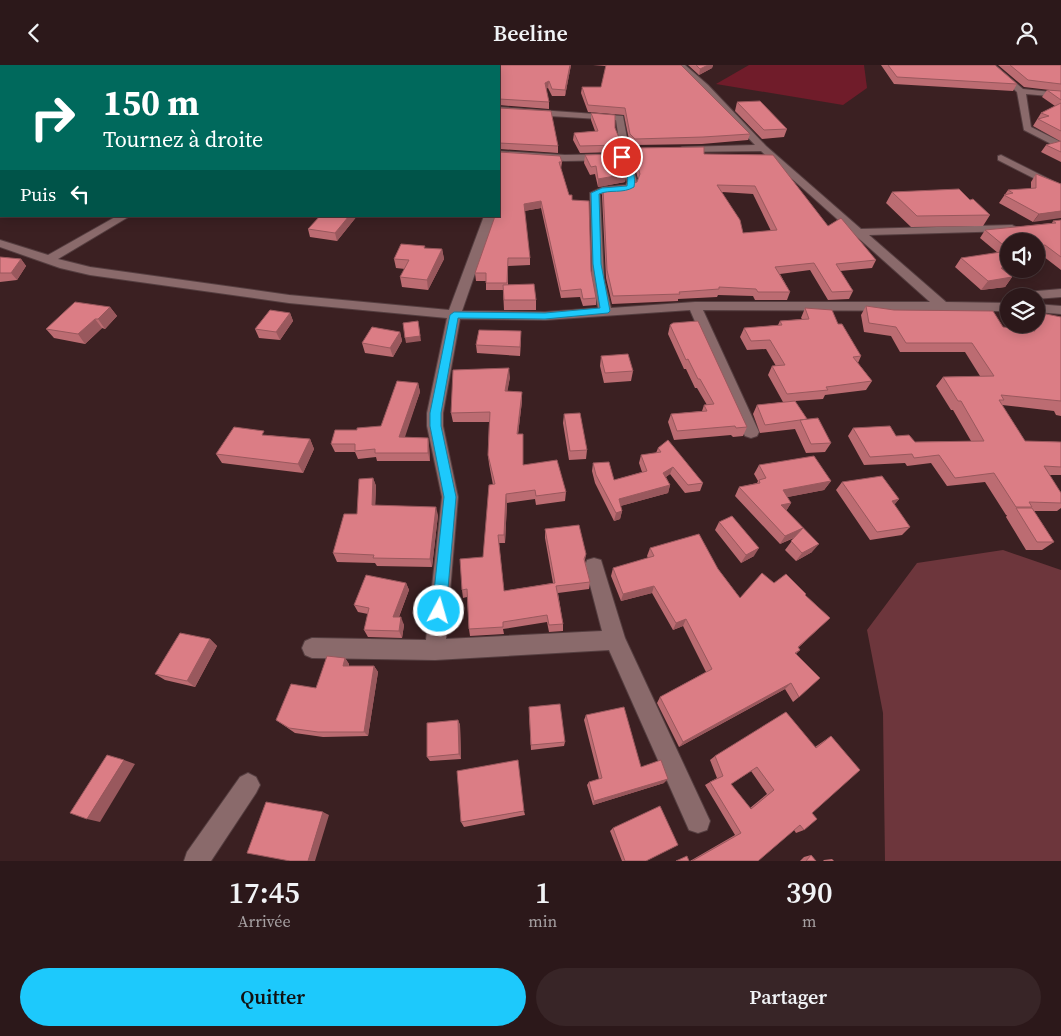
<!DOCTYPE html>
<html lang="fr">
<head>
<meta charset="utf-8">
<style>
	body { margin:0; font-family:"Source Serif 4",serif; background:#382527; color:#f1f3f6; height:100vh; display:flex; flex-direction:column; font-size:19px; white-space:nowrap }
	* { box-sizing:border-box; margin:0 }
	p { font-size:16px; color:#a6a0a2 }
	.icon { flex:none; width:28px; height:28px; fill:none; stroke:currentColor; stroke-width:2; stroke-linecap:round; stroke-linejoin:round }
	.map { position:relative; height:796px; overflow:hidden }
	.drawer { display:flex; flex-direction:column; background:#2c181a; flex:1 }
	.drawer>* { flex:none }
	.hud { position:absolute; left:0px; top:0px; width:500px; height:152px; box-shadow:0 2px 12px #0003,0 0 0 1px #483739; background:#00695c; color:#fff; overflow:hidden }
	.tools { position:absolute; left:1000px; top:168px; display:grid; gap:10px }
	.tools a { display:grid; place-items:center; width:45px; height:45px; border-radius:50%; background:#2c181a; box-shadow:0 2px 12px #0003,0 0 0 1px #483739; font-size:25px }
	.pin { position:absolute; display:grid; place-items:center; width:42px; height:42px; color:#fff; margin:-21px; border:2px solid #fff; border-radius:50%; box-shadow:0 1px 5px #0007 }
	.me { position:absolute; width:55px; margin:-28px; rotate:6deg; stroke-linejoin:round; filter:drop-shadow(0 0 4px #0008) }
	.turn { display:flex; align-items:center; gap:18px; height:105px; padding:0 20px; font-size:22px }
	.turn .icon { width:65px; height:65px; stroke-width:2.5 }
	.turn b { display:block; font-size:35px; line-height:42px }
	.then { display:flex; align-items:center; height:48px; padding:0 20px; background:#0003; gap:10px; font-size:19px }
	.eta { display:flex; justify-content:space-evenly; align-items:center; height:85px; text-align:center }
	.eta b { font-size:30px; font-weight:600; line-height:35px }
	.cta { display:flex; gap:10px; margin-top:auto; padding:10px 20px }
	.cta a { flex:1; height:58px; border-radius:30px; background:#1dc9fc; color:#111; font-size:20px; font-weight:600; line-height:58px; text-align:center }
	.cta a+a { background:#382527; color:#f1f3f6 }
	header { display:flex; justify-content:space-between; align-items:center; height:65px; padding:0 20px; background:#2c181a; font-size:22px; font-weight:600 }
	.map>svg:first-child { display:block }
	.green { fill:#6d363c }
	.water { fill:#701c2a }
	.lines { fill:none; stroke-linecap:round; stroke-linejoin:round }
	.minor-casing { stroke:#553e40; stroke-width:2 }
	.major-casing { stroke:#553e40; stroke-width:22 }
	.minor { fill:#8a6a6b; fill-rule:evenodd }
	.major { stroke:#ba606a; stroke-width:21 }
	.wall { fill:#bc6c72; fill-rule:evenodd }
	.shaded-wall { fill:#99585d }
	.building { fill:#db7d85; stroke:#99585d; fill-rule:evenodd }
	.route { fill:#1dc9fc; stroke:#1383a4 }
</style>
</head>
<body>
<header><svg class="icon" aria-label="back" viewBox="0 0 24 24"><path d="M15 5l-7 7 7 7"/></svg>Beeline<svg class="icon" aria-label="person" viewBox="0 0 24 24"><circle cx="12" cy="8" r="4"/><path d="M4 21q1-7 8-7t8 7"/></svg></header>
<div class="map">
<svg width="1061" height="796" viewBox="0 0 1061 796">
	<rect width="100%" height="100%" fill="#3b2022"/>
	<path class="green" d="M 1003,485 L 1061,505 L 1061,796 L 885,796 L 883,648 L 867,565 L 917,498 Z"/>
	<path class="water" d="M 749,0 L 864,0 L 867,23 L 843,40 L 716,19 Z"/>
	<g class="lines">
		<defs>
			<path id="minor" d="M 676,0 L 685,0 L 708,20 L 766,81 L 861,164 L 1012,160 L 1018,163 L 1012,166 L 869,170 L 946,237 L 1009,238 L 1009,246 L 703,245 L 759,367 L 757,371 L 751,373 L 745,371 L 743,367 L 690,245 L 545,255 L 460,254 L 443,348 L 443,361 L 458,432 L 446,574 L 602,566 L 585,501 L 587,495 L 594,493 L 601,495 L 625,573 L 710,756 L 707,765 L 698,768 L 689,765 L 609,585 L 435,595 L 312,593 L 305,590 L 302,583 L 305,576 L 312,573 L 426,575 L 442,432 L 427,361 L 427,348 L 447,253 L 289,238 L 90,210 L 60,203 L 0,182 L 0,175 L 48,190 L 117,151 L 130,151 L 58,194 L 90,202 L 289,230 L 449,245 L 484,151 L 495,151 L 462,246 L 545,247 L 598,243 L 592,213 L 590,128 L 603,122 L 626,120 L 627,117 L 622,97 L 618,95 L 565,96 L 499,92 L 499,86 L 565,90 L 620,89 L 631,95 L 637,117 L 634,124 L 629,126 L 600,129 L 604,213 L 611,243 L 695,237 L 930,237 L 761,86 L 679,87 L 677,85 L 682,82 L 755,80 L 702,24 Z
				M 986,0 L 995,0 L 1023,24 L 1061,28 L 1061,32 L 1026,29 L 1031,62 L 1061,77 L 1061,84 L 1024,65 L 1017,27 Z
				M 499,42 L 623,51 L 628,79 L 643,85 L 638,88 L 624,85 L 620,82 L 616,55 L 499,48 Z
				M 1001,90 L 1061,120 L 1061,127 L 998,95 L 998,91 Z
				M 1061,224 L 1061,232 L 1036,234 L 1036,231 L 1020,231 L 1026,227 Z
				M 1036,239 L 1061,241 L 1061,249 L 1036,247 Z
				M 248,708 L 256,712 L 260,720 L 256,728 L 211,796 L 184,796 L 187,787 L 240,712 Z"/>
			<path id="major" d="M 372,1 L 377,0
				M 0,93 L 1,92"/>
		</defs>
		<use href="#minor" class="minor-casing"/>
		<use href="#major" class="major-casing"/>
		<use href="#minor" class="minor"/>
		<use href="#major" class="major"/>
	</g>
	<path class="wall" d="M 571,0 L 565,31 L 552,31 L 548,23 L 546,23 L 549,37 L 549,44 L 499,40 L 499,1 Z
		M 593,0 L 681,0 L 750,69 L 748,75 L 702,79 L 634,80 L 629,75 L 624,50 L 588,47 L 581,28 L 582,22 L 601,22 L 606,1 Z
		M 688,0 L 713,0 L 712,3 L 699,10 Z
		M 881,0 L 995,0 L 1017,19 L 1013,26 L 894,19 Z
		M 998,0 L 1061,0 L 1061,97 L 1041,87 L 1046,80 L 1060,76 L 1033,61 L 1041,48 L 1055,41 L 1042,32 L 1047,25 L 1058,26 L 1024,22 Z
		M 737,37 L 787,64 L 784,72 L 762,74 L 735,46 Z
		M 499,43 L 558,81 L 558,88 L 499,84 L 499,86 Z
		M 591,48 L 615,63 L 619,73 L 632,83 L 704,89 L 828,161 L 876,195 L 872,203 L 840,206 L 853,226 L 849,234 L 828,235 L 810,205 L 780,209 L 790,227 L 787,235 L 755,235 L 753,231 L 718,230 L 717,232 L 678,234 L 678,236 L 612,239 L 606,213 L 602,131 L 603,123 L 630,120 L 637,117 L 638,114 L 633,95 L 620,87 L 580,88 L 573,75 L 574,68 L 595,66 L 591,55 ZM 722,127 L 753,129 L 771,166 L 743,168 Z
		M 499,87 L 562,97 L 561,104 L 569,130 L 572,135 L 591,206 L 596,233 L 596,240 L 583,241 L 580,232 L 561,233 L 541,143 L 524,146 L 530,193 L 530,200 L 508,201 L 508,220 L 536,235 L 536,245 L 504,245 L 503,225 L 486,225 L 486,216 L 476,216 L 475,208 L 494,154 Z
		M 585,90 L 626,109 L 625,117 L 598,122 L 595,109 L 590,110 L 584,98 Z
		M 1,97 L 1,132 L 0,133 L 0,98 Z
		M 1036,109 L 1061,119 L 1033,157 L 999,138 L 1008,125 L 1031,124 L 1031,117 Z
		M 892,127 L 990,150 L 983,161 L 911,162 L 886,138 Z
		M 357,151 L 337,176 L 310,172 L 308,164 Z
		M 1061,155 L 1061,205 L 1039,188 L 1036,189 L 1036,176 L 1009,176 L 1009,192 L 1007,192 L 1011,210 L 1010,210 L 1012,212 L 1005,222 L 981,225 L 955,202 L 961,193 L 998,188 L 980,173 L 985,165 L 1052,158 L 1053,156 Z
		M 426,184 L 442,184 L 444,194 L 428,225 L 402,222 L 400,212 L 405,204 L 396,203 L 394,194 Z
		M 0,192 L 21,194 L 26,201 L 17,215 L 0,217 Z
		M 866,241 L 1023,265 L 1018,259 L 1036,259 L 1061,252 L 1061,351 L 1056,350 L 1054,346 L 1002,340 L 1025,376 L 1061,377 L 1061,410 L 1049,410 L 1061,428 L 1061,443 L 1057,446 L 1034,446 L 1054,477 L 1042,485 L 1026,485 L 1006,452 L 1007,450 L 1006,450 L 985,417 L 947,421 L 931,398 L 907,401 L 905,398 L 864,400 L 848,371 L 853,363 L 896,371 L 915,377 L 971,376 L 953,345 L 951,345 L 936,321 L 943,312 L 980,311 L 965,287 L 900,287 L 891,271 L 864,267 L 861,250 Z
		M 110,242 L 117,251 L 105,264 L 102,263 L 85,279 L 54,273 L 46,264 Z
		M 805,243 L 838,259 L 861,291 L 858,298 L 872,316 L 866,325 L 825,330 L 823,334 L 795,336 L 807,354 L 831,378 L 825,387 L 806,388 L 795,364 L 760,368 L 753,349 L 757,340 L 783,337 L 768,310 L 772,301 L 776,301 L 766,284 L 747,285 L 740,272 L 744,263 L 778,260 L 780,256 L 802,254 L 801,253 Z
		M 290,248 L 293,256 L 280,275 L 259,273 L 255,264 Z
		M 670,260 L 747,362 L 743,371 L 733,372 L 731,370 L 674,375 L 668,357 L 671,349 L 702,346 L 704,340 L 707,340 L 697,323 L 695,323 L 686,304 L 684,304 L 668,269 Z
		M 521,266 L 520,291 L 477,288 L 476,280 Z
		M 400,267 L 402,276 L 393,292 L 365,288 L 362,278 Z
		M 601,291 L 633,306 L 631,316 L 604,318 L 600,301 Z
		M 510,312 L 507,326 L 522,327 L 522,336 L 518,369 L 523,400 L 566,427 L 565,436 L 536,440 L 535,434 L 507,438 L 505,478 L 499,478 L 504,526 L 553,518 L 545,473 L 545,464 L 586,489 L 585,495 L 590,517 L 589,524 L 558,528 L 563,559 L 563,566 L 549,567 L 547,557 L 503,564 L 504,569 L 470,571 L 469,564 L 467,532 L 463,533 L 462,525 L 483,492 L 493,420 L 489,399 L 488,390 L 489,357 L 453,357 L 451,348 Z
		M 418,318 L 420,327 L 404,372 L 428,373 L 429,381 L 430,396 L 377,396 L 376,392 L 358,394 L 355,387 L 335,387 L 331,379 L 357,365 L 381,361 Z
		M 564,349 L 587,385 L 586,394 L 569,395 L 563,358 Z
		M 266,370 L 310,374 L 314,384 L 303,408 L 222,398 L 216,389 Z
		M 658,383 L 703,418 L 700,426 L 685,428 L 670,409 L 666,412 L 670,420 L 668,428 L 620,441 L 622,446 L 620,454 L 614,456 L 595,418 L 592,406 L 593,398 L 614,415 L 642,407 L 639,398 L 641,390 L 656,388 Z
		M 759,400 L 831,416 L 824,425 L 787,432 L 791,438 L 786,446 L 812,487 L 796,496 L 785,485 L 794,473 L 780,479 L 735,431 L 739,422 L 757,418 L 758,416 L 754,409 Z
		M 373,413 L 376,421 L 375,440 L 438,450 L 432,502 L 377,501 L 375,498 L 337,497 L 333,488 L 357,449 Z
		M 842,417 L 899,434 L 894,440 L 910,462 L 902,470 L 870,475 L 836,425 Z
		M 719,457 L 754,491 L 741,498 L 715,465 Z
		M 650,483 L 718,504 L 740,533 L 774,518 L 805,530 L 830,553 L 798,583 L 800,585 L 796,589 L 799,632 L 793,637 L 785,624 L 679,682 L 657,638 L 660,632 L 706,607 L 683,561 L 673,565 L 652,528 L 621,536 L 611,511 L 613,503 L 648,493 L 647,491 Z
		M 406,518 L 409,525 L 399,552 L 404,560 L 402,573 L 368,572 L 364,565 L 368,549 L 358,547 L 354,540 Z
		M 210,574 L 217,581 L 195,622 L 165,615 L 155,609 Z
		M 345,593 L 349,599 L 349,601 L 374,601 L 378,607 L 368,671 L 323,672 L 295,668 L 276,655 L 316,623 Z
		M 529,648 L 565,677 L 564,681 L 531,685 Z
		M 586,650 L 641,702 L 664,718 L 593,740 L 587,720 L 589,717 L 599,714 L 584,655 Z
		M 458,655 L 460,660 L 461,694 L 430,696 L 427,692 Z
		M 831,671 L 812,748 L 804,765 L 796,768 L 794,765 L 758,796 L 690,796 L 735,770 L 705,720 L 710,717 L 717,713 L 710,695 L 715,691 L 815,682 ZM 751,706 L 767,729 L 750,743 L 731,719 Z
		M 524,746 L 525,750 L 464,762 L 461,757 Z
		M 613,763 L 646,796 L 622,796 L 610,766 Z
		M 811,790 L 816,796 L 800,796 L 804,792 Z
		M 832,794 L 834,796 L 823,796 L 824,795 Z"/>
	<path class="shaded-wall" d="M 302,0 L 322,0 L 318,1 L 302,1 Z
		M 570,0 L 571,0 L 565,31 L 565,25 Z
		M 708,0 L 713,0 L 712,3 L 699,10 L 700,4 Z
		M 549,16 L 548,23 L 545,24 L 545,18 Z
		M 626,109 L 625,117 L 598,122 L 598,114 Z
		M 541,136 L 541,143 L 524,146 L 524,139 Z
		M 1061,146 L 1061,153 L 1033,157 L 1039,149 Z
		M 349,151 L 357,151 L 337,176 L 335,168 Z
		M 442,184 L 444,194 L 428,225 L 427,215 Z
		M 21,194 L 26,201 L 17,215 L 11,208 Z
		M 1009,202 L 1009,204 L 1016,204 L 1011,210 L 994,213 L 1001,203 Z
		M 1012,212 L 1005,222 L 981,225 L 988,216 Z
		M 110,242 L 117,251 L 105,264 L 98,254 Z
		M 290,248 L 293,256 L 280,275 L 276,267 Z
		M 95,254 L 102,263 L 85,279 L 78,269 Z
		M 419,261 L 421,276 L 406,278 L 405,273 Z
		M 521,266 L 521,275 L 520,291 L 520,282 Z
		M 400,267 L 402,276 L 393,292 L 390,283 Z
		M 509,303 L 510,312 L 506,335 L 505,326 Z
		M 418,318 L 420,327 L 402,381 L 399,372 Z
		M 522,327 L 522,336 L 517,378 L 517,369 Z
		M 428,373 L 429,381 L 430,396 L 428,388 Z
		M 310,374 L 314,384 L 303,408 L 298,399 Z
		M 673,402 L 670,409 L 661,415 L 663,408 Z
		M 373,413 L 376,421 L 375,448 L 372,440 Z
		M 831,416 L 824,425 L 778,434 L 783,425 Z
		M 670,420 L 668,428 L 617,442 L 619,434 Z
		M 506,429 L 507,438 L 505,478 L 504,470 Z
		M 899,434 L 892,442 L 892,436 Z
		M 791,438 L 786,446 L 781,440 Z
		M 436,442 L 438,450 L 432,502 L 430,494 Z
		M 622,446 L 620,454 L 614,456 L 616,448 Z
		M 803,463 L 797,471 L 780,479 L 785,471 Z
		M 819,479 L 812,487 L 796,496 L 802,488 Z
		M 759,483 L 754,491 L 741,498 L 746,490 Z
		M 406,518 L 409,525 L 396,559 L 393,552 Z
		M 654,521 L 652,528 L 621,536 L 623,529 Z
		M 401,552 L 404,560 L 402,573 L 399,566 Z
		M 686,554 L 683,561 L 673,565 L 676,558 Z
		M 210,574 L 217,581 L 195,622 L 187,616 Z
		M 345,593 L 349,599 L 347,607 L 343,601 Z
		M 374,601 L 378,607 L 368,671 L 364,667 Z
		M 791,618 L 785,624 L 679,682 L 683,677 Z
		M 458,655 L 460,660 L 461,694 L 459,689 Z
		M 124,695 L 135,699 L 100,757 L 87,754 Z
		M 668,714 L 664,718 L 593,740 L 594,736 Z
		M 323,747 L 329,750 L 315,796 L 308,796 Z"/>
	<path class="building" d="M 36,0 L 149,0 L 151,1 L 38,1 Z
		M 169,0 L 302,0 L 306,1 L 164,1 Z
		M 387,0 L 570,0 L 565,25 L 552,24 L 549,16 L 545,18 L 549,37 L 499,34 L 499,1 L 386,1 Z
		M 606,0 L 681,0 L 750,69 L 703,72 L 635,74 L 630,69 L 625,43 L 588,40 L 582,22 L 601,22 Z
		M 696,0 L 708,0 L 700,4 Z
		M 888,0 L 995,0 L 1017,19 L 897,12 Z
		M 1010,0 L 1061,0 L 1061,19 L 1028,15 Z
		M 1,24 L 1,67 L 0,66 L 0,25 Z
		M 1047,25 L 1061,26 L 1061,35 Z
		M 760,36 L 787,64 L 764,65 L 737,37 Z
		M 1061,38 L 1061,66 L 1038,54 L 1049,51 L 1041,48 Z
		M 499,43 L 551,46 L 558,81 L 499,78 Z
		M 591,48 L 615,50 L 615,63 L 619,73 L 632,83 L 704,82 L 704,89 L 773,90 L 828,161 L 841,153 L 876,195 L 836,199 L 853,226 L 832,227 L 814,198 L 775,202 L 790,227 L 758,227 L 756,224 L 719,222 L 719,224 L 679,227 L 680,229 L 613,231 L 607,205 L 603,123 L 630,120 L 637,117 L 640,109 L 634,87 L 621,80 L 580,81 L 574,68 L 598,66 ZM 717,120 L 755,121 L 777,165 L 743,168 L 740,155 Z
		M 1061,76 L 1061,87 L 1046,80 Z
		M 499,87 L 560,91 L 562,97 L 559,97 L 569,130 L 572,130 L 572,135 L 589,136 L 591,206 L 596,233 L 583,234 L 581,224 L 561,226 L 541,136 L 524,139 L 530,193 L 508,193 L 507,218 L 486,218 L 486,208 L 475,208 L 494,154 L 495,151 L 499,151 Z
		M 618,89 L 621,90 L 626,109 L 598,114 L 596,101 L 591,102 L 585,90 Z
		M 1,97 L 1,123 L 0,123 L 0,98 Z
		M 1036,109 L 1061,119 L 1061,146 L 1039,149 L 1004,130 L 1013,128 L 1008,125 L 1036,123 Z
		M 959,124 L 970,135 L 973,134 L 990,150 L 917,151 L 892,127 Z
		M 320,151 L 349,151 L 335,168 L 308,164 Z
		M 1061,155 L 1061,192 L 1045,180 L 1036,181 L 1036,176 L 1009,176 L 1008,184 L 985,165 L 1056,158 L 1053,156 Z
		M 401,179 L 425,181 L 424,183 L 442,184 L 427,215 L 400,212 L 409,195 L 394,194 Z
		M 1001,187 L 1009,193 L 1009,202 L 1001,203 L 1012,212 L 988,216 L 961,193 Z
		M 0,192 L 21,194 L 11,208 L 0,208 Z
		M 534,219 L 536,235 L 504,235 L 503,220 Z
		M 75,237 L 110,242 L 98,254 L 95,254 L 78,269 L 46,264 Z
		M 866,241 L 894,245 L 993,246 L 1003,262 L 1035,266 L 1031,259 L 1036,259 L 1036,247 L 1061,252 L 1061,336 L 1001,330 L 1004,335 L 999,335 L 1025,376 L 1061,377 L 1061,402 L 1044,401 L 1061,428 L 1061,438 L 1029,437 L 1032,442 L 1016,442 L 994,408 L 955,413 L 939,390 L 914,393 L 912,389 L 870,392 L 853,363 L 890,361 L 896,371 L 909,370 L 915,377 L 984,376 L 961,336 L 958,336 L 943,312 L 994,311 L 972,278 L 906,278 L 896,262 L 869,258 Z
		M 805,243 L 832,245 L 838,259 L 842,259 L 861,291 L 853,292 L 872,316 L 826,322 L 828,325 L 787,329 L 772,301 L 785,300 L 770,275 L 751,276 L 744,263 L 782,260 L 780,256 L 809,254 Z
		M 270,245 L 290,248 L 276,267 L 255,264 Z
		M 418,256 L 420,271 L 405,273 L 403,258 Z
		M 698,256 L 747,362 L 736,363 L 735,361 L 677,366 L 671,349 L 707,346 L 704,340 L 714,339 L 700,314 L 698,314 L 688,294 L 686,295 L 670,260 L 673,258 Z
		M 372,262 L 400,267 L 390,283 L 362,278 Z
		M 479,265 L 521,266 L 520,282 L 476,280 Z
		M 628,289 L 633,306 L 605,308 L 601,291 Z
		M 509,303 L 505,326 L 522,327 L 517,369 L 523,369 L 523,400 L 557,395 L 566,427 L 536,431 L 535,425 L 506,429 L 504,470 L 498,470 L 504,526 L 555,518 L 545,464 L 579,460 L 586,489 L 584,494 L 590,517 L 556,521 L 563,559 L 549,560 L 547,550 L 503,557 L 503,562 L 469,564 L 467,524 L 462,525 L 460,494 L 483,492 L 489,420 L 495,419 L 488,390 L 490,347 L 451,348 L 453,305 Z
		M 397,316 L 418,318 L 399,372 L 428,373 L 428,388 L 375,388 L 375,384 L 355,386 L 355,379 L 331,379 L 335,365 L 357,365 L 357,363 L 381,361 Z
		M 795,336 L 807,354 L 765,360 L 757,340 Z
		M 580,348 L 587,385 L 570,386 L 564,349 Z
		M 818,353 L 831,378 L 811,379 L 800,355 Z
		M 234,362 L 264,366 L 262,370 L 310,374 L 298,399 L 216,389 Z
		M 668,375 L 703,418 L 688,420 L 673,402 L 663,408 L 670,420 L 619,434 L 622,446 L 616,448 L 596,410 L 593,398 L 609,397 L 614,415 L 647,406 L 641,390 L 661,387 L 658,383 Z
		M 814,391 L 831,416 L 783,425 L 791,438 L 781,440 L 819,479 L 802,488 L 791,476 L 803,463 L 785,471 L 739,422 L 760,418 L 759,415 L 766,413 L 759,400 Z
		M 882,411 L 899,434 L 892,436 L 910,462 L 877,467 L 842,417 Z
		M 373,413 L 372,440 L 436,442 L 430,494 L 373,493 L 374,490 L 333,488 L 344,449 L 357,449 L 359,414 Z
		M 1016,443 L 1032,443 L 1054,477 L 1037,477 Z
		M 732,451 L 759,483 L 746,490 L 719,457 Z
		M 699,469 L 718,504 L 740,533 L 762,508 L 774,518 L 786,509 L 806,529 L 805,530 L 830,553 L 798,582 L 800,585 L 795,588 L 820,613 L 799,632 L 791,618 L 683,677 L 660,632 L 712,604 L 686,554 L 676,558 L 654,521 L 623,529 L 613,503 L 654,491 L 650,483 Z
		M 366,510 L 406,518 L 393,552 L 401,552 L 399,566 L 364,565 L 369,543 L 354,540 Z
		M 180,568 L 210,574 L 187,616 L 155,609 Z
		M 327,591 L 345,593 L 343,601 L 374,601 L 364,667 L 318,667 L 289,663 L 276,655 L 291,619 L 316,623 Z
		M 560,639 L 565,677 L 531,680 L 529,642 Z
		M 624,642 L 641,702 L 661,695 L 668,714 L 594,736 L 589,717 L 602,713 L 586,650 Z
		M 786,647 L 816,683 L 831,671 L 860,705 L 812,748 L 817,754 L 804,765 L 800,760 L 758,796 L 692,796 L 741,768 L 710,717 L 723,711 L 715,691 ZM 757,702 L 774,725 L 751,744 L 731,719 Z
		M 458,655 L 459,689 L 427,692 L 427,658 Z
		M 107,690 L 124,695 L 87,754 L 70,748 Z
		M 518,695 L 524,746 L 461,757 L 457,706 Z
		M 266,737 L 323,747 L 308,796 L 290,796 L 247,788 Z
		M 660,741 L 678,780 L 646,796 L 625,796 L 613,763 Z
		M 811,790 L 816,796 L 806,796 Z
		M 687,791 L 689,796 L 676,796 Z"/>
	<path class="route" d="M 622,90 L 628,93 C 632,102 636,112 634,122 C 623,129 610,124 599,129 L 601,199 L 610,246 L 608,248 L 545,254 L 458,253 L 441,348 L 441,361 L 456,432 L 446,546 L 444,551 L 439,553 L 434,551 L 432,546 L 444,432 L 430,361 L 430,348 L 450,250 L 454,247 L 545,248 L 600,243 L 593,199 L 591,128 L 602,123 L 627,121 C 629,112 626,98 619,92 Z"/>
</svg>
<div class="tools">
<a><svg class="icon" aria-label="sound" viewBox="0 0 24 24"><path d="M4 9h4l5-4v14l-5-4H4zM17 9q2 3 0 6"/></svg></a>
<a><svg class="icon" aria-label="layers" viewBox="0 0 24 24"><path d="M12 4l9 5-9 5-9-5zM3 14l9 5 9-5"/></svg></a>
</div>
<div class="pin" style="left:622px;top:92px;background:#d93025"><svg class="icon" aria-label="arrive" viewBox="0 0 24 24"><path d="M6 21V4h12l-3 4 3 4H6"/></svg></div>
<svg class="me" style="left:439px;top:546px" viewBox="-20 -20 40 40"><circle r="17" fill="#1dc9fc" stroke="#fff" stroke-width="3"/><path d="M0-11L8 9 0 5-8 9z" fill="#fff"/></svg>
<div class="hud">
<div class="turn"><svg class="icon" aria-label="right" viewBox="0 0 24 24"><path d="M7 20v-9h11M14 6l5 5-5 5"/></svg><div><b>150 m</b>Tournez à droite</div></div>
<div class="then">Puis<svg class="icon" aria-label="left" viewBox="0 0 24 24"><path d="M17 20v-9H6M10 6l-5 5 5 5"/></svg></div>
</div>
</div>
<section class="drawer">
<div class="eta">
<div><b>17:45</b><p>Arrivée</p></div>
<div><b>1</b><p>min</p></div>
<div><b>390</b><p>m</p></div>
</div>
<div class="cta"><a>Quitter</a><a>Partager</a></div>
</section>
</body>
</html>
